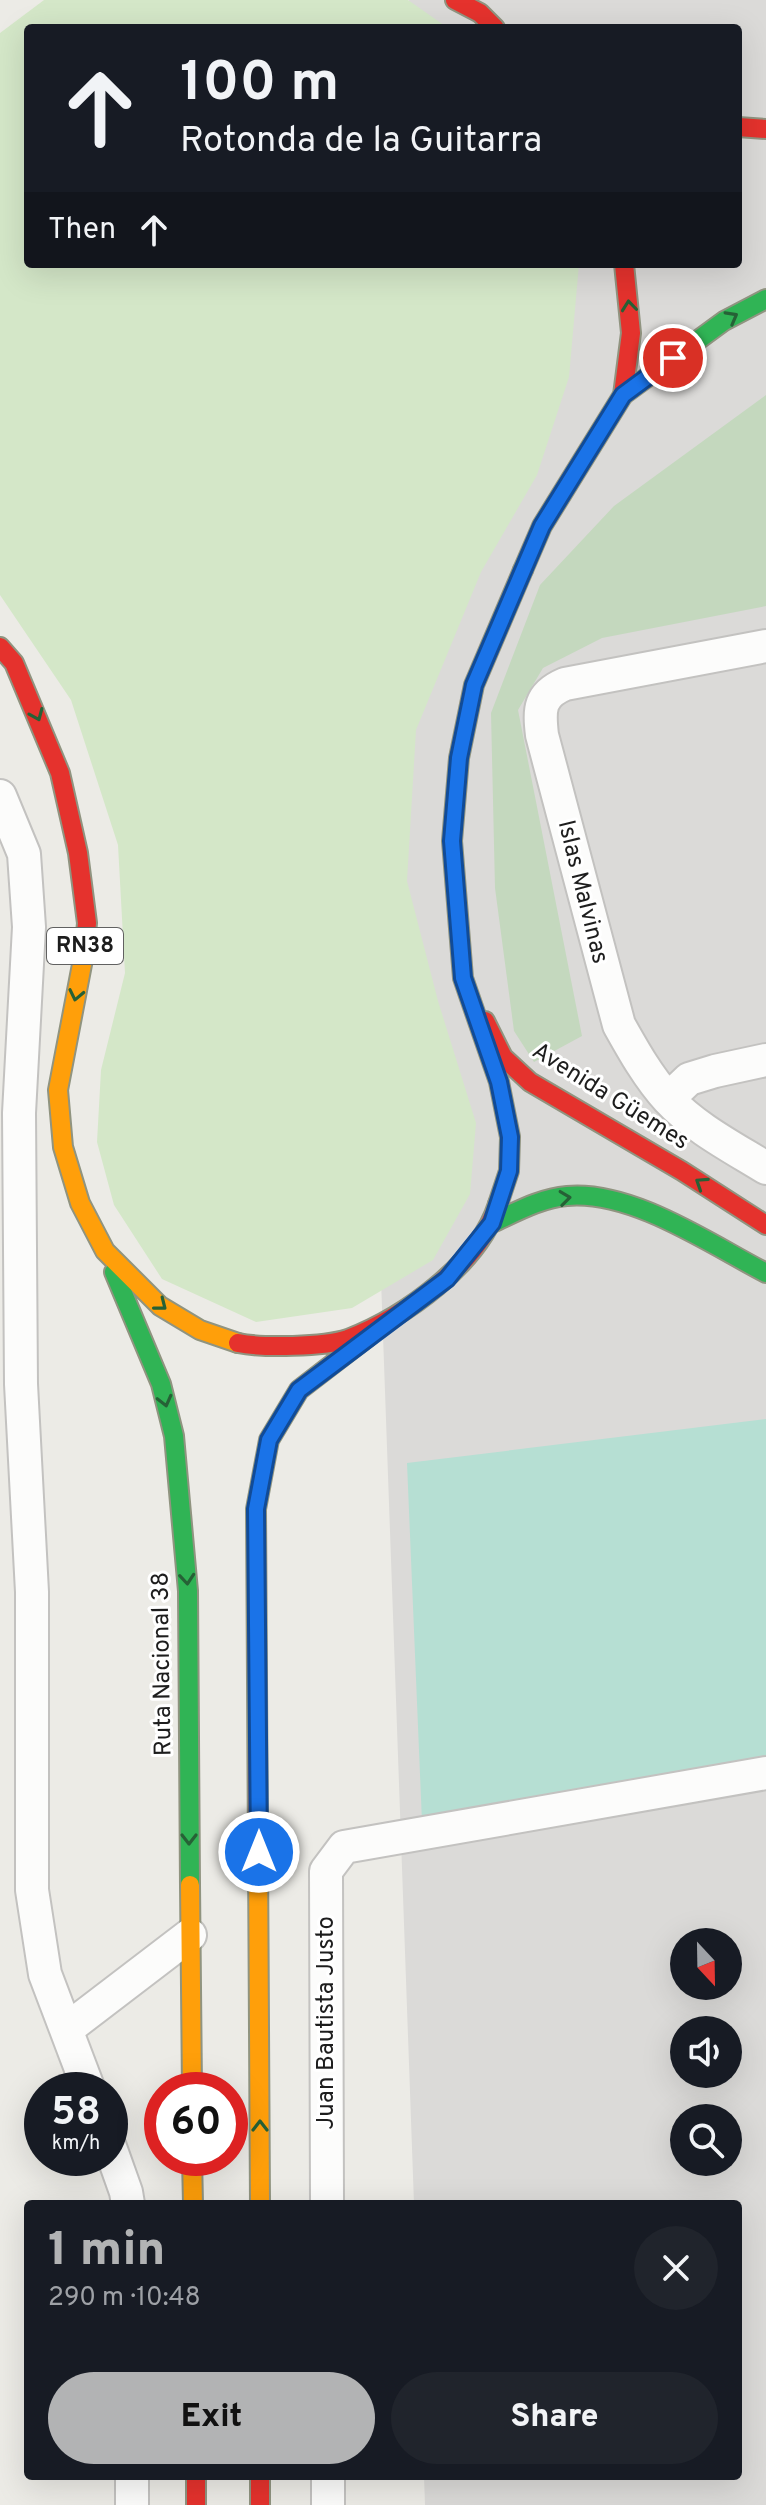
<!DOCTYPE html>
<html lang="en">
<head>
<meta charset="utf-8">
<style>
	body { margin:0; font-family:Overpass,sans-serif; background:#20242c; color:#f1f3f6; height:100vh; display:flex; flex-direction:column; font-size:30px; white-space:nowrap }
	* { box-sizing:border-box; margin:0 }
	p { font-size:26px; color:#9ea1a6 }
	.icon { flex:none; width:44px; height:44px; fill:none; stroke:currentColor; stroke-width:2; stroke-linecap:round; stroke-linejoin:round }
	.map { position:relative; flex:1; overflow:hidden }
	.details { position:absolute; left:24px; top:2200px; width:718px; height:280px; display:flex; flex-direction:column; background:#171b24; border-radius:8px; box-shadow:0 8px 32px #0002 }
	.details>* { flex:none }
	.top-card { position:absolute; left:24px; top:24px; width:718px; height:244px; border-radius:8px; box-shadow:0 8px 32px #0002; background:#171b24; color:#f1f3f6; overflow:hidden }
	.needle { width:52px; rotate:158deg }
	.tools { position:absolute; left:670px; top:1928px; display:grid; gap:16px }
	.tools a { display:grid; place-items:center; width:72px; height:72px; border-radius:50%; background:#171b24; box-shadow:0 8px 32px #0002; font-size:40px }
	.speed { position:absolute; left:24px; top:2072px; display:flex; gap:16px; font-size:40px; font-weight:700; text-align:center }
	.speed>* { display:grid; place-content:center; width:104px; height:104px; border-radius:50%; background:#171b24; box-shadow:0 8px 32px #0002; line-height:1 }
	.speed small { font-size:20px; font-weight:400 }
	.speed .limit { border:12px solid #d22; background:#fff; color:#111 }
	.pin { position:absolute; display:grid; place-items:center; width:68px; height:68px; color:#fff; margin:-34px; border:4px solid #fff; border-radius:50%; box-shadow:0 2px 8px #0007 }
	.me { position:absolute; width:88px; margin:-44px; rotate:0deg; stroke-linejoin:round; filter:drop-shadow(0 0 6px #0008) }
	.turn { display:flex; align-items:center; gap:28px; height:168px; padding:0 24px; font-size:36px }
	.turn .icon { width:104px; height:104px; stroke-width:2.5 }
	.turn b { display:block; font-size:56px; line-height:68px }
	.then { display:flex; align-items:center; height:76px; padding:0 24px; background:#0003; gap:16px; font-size:30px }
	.round { display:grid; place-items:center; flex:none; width:84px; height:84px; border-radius:42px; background:#20242c }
	.summary { display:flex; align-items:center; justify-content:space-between; height:136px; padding:0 24px }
	h1 { font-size:48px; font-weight:800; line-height:60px; color:#b2b3b4 }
	.action { display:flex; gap:16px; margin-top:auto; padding:16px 24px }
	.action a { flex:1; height:92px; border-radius:48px; background:#b2b3b4; color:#111; font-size:32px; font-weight:800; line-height:92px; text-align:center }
	.action a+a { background:#20242c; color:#f1f3f6 }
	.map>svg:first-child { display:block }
	.residential { fill:#dbdad8; fill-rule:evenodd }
	.grass { fill:#d4e7c8 }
	.forest { fill:#c4d8be }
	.pitch { fill:#b6dfd3 }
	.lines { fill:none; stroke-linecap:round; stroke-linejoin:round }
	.street-casing { stroke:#c3c2c0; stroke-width:36 }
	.fast-casing { stroke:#909480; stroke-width:22 }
	.slow-casing { stroke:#909480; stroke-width:22 }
	.jam-casing { stroke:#909480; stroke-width:22 }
	.street { stroke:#fcfcfb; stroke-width:32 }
	.fast { stroke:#30b455; stroke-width:18 }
	.slow { stroke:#ff9f0a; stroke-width:18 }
	.jam { stroke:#e5322d; stroke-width:18 }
	.oneway { stroke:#266136 }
	.route-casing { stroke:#114b97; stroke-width:20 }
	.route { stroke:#1a73e8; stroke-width:14 }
	.labels { text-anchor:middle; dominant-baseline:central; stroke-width:6; stroke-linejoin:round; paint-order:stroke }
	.shield { fill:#fff; stroke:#616161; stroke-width:2 }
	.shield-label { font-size:22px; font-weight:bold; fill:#1d1d1d }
	.street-label { font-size:24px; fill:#1d1d1d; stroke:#fff }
</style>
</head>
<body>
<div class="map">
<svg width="766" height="2505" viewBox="0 0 766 2505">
	<rect width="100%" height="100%" fill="#ecebe6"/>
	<path class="residential" d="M 409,0 L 766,0 L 766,2505 L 425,2505 L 424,2476 L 738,2476 L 738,2204 L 414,2204 L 376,1139 L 401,264 L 738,264 L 738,28 L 408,28 ZM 684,1942 L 728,1942 L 728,1986 L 684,1986 ZM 684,2030 L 728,2030 L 728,2074 L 684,2074 ZM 684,2118 L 728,2118 L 728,2162 L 684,2162 Z"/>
	<path class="grass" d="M 44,0 L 408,0 L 448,28 L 28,28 L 28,264 L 579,264 L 569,377 L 537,475 L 481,572 L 416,730 L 407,881 L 438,1001 L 476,1123 L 470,1194 L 433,1260 L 352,1308 L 256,1322 L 162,1279 L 114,1205 L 97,1142 L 101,1070 L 125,973 L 118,845 L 71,700 L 0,595 L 0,33 Z"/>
	<path class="forest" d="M 766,395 L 766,606 L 602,638 L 543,668 L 518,710 L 582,1036 L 534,1062 L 514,1031 L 495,888 L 491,713 L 540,585 L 614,506 Z"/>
	<path class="pitch" d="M 766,1419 L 766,1758 L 422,1822 L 407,1463 Z"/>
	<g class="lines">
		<defs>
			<path id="street" d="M 766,646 L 565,684 C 539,695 539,709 542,735 L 619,1025 C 633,1050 648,1077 668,1099 C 695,1128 732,1147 766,1168
				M 0,796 L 24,854 L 29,927 L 19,1113 L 21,1384 L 32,1592 L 32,1890 L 45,1974 L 89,2090
				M 668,1099 L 689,1079 L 715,1071 L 766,1060
				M 67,2029 L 190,1935
				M 110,2147 L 126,2192 L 128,2204
				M 327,2204 L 326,1871 L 344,1847 L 766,1773
				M 328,2476 L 328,2505
				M 132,2505 L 132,2476"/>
			<path id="fast" d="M 623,395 L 724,321 L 766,299
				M 492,1223 C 516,1212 541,1198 567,1196 C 632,1190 710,1244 766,1273
				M 114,1272 L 161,1384 L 174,1436 L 188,1591 L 190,1885"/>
			<path id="slow" d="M 84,954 L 58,1090 L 63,1147 L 80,1203 L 105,1251 L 160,1306 L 200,1330 L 238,1343
				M 498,1204 L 509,1171 L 510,1137 L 499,1082 L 463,978 L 452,841 L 459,758 L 474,685 L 523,570
				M 258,1853 L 260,2204
				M 190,1885 L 192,2090
				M 192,2158 L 193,2204"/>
			<path id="jam" d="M 455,0 L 480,13 L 495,28
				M 738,127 L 766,129
				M 523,570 L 542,526 L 623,395 L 631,333 L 624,264
				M 0,647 L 14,663 L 60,773 L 78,853 L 87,923 L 84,954
				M 485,1021 L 503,1057 L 530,1082 L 682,1171 L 766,1225
				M 238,1343 C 262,1348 324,1347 348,1339 C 405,1317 479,1264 498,1204
				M 258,1853 L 256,1509 L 269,1440 L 299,1390 L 369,1336
				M 196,2476 L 196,2505
				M 260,2476 L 260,2505"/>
		</defs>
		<use href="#street" class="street-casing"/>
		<use href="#fast" class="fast-casing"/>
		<use href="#slow" class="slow-casing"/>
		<use href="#jam" class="jam-casing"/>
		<use href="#street" class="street"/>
		<use href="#fast" class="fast"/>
		<use href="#slow" class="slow"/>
		<use href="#jam" class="jam"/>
	</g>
	<defs><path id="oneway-chevron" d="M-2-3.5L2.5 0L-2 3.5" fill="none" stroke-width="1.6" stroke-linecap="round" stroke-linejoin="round" transform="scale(2)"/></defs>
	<g class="oneway">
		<use href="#oneway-chevron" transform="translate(629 306) rotate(-96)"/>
		<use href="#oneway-chevron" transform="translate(732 317) rotate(-29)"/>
		<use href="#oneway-chevron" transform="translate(37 715) rotate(67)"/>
		<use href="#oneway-chevron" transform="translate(76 995) rotate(102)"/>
		<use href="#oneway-chevron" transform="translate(701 1183) rotate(-147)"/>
		<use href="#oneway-chevron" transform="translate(565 1198) rotate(-7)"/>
		<use href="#oneway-chevron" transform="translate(161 1305) rotate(38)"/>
		<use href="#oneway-chevron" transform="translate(165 1401) rotate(76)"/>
		<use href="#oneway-chevron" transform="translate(187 1579) rotate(85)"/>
		<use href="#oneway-chevron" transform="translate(189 1839) rotate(90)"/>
		<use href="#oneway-chevron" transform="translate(260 2126) rotate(-90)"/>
	</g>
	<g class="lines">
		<defs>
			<path id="route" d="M 259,1852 L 256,1509 L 269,1440 L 299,1390 L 447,1279 L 492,1223 L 509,1171 L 510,1137 L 499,1082 L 463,978 L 452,841 L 459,758 L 474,685 L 542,526 L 623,395 L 673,358"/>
		</defs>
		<use href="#route" class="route-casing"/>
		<use href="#route" class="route"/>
	</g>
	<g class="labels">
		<rect class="shield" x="47" y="928" width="76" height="36" rx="6"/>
		<g class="shield-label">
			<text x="85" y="946">RN38</text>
		</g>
		<g class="street-label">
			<text transform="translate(582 892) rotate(76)">Islas Malvinas</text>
			<text transform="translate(610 1097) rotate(32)">Avenida Güemes</text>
			<text transform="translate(163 1664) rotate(-91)">Ruta Nacional 38</text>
			<text transform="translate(327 2023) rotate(-90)">Juan Bautista Justo</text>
		</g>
	</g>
</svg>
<div class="tools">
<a><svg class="needle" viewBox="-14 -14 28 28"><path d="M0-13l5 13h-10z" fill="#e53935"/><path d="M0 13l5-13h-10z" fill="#9ea1a6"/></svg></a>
<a><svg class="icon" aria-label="sound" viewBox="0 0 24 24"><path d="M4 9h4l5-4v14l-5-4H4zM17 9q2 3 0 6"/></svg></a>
<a><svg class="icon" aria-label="search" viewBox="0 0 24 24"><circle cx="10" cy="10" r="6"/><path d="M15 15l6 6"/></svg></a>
</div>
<div class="speed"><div>58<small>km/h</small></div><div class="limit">60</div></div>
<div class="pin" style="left:673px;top:358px;background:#d93025"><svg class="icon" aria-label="arrive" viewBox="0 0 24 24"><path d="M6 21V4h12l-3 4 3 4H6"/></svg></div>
<svg class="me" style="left:259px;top:1852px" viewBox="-20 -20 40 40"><circle r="17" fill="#1a73e8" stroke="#fff" stroke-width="3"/><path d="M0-11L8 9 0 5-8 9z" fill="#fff"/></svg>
<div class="top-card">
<div class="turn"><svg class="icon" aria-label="ahead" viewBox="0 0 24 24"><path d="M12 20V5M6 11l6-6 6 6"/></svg><div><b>100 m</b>Rotonda de la Guitarra</div></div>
<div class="then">Then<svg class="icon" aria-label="ahead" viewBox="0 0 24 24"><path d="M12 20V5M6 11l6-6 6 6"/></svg></div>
</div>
<section class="details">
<div class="summary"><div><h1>1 min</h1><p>290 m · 10:48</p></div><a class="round"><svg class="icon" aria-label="close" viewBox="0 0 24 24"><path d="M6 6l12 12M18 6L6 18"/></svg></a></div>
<div class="action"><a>Exit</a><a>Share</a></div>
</section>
</div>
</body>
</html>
